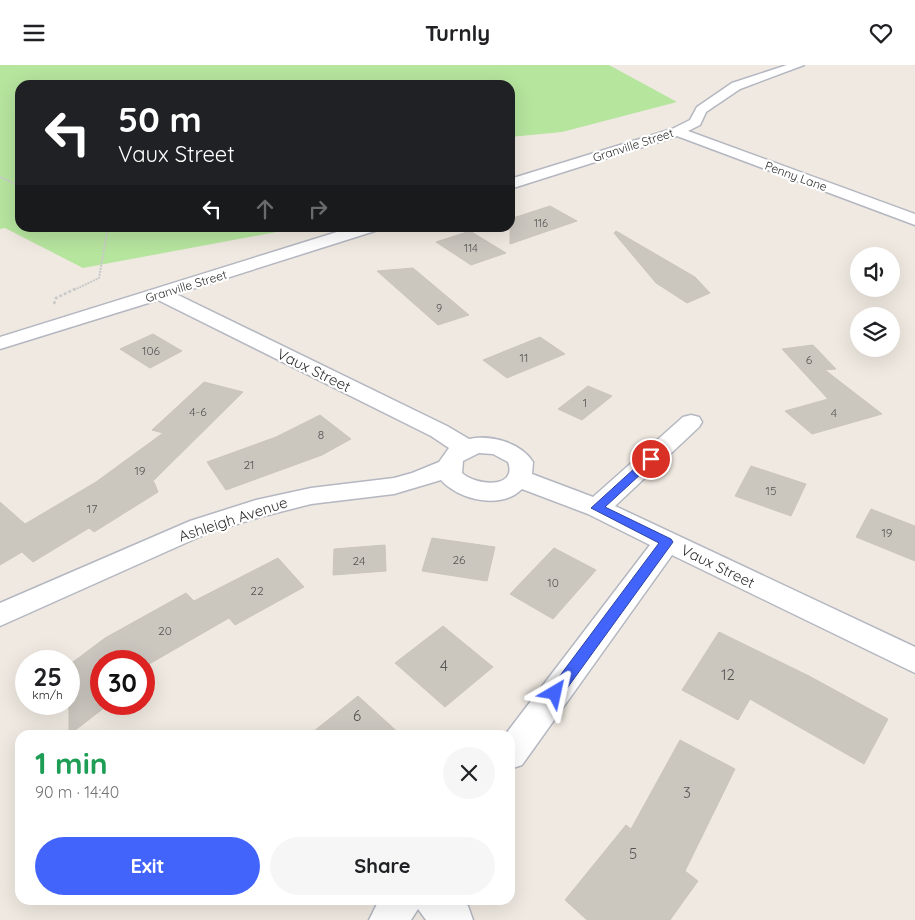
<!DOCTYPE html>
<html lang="en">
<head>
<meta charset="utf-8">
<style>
	body { margin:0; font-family:Quicksand,sans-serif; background:#f6f6f6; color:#202124; height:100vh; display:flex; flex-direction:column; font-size:19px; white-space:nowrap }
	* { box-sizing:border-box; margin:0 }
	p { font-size:16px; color:#757577 }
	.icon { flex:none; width:28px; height:28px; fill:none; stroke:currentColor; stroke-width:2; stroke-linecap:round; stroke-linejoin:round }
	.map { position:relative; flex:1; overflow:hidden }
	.details { position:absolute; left:15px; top:665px; width:500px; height:175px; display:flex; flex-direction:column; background:#fff; border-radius:15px; box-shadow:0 5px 20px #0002 }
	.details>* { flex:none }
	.top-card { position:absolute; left:15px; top:15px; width:500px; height:152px; border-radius:15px; box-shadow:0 5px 20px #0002; background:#202124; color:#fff; overflow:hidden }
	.buttons { position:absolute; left:850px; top:182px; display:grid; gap:10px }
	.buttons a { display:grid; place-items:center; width:50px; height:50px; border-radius:50%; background:#fff; box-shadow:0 5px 20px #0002; font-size:25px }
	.speed { position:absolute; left:15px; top:585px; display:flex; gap:10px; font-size:25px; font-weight:700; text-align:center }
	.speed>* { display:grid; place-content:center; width:65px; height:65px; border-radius:50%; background:#fff; box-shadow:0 5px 20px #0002; line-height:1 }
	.speed small { font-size:12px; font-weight:400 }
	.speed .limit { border:8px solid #d22; background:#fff; color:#111 }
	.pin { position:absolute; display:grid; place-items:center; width:42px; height:42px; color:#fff; margin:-21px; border:2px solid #fff; border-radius:50%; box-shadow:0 1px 5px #0007 }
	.me { position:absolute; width:55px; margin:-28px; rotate:36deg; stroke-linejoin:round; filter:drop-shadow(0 0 4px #0008) }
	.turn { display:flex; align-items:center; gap:18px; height:105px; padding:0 20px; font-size:22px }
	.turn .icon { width:65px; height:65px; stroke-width:2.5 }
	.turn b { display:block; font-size:35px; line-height:42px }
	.lanes { display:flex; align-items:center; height:48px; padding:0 20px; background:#0003; justify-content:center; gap:25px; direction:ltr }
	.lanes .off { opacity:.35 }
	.round { display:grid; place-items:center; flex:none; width:52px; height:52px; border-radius:26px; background:#f6f6f6 }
	.overview { display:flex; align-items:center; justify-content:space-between; height:85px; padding:0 20px }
	h1 { font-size:30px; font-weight:700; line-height:38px; color:#1e9e55 }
	.action { display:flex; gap:10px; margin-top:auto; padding:10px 20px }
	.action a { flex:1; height:58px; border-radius:30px; background:#4264fb; color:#fff; font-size:20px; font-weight:700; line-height:58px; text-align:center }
	.action a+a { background:#f6f6f6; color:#202124 }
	header { display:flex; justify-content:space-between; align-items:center; height:65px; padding:0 20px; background:#fff; font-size:22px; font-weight:700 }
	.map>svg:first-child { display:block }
	.green { fill:#b6e59e }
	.building { fill:#cbc7bf; stroke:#cbc5ba }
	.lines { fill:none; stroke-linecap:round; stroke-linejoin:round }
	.minor-casing { stroke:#b4b7c1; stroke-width:3 }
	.path-far1 { stroke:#c9c9c9; stroke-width:2; stroke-dasharray:2 1; stroke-linecap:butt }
	.path { stroke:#c9c9c9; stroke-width:2.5; stroke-dasharray:3 2; stroke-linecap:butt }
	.minor { fill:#fff; fill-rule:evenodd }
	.route { fill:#4264fb; stroke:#2b41a3 }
	.labels { text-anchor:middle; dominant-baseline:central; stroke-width:4.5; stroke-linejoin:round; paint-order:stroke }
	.far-number-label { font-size:11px; fill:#555452 }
	.far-street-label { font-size:12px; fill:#2e2e2e; stroke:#fff }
	.number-label { font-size:12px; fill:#555452 }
	.street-label { font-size:15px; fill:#2e2e2e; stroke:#fff }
	.near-number-label { font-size:15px; fill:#555452 }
</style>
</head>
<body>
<header><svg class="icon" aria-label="menu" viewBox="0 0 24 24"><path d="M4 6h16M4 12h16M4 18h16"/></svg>Turnly<svg class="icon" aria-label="heart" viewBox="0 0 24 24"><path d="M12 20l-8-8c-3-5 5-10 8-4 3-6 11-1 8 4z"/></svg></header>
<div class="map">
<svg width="915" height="855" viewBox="0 0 915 855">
	<rect width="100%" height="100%" fill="#efe9e1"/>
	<path class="green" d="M 0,0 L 609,0 L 677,37 L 562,67 L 510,72 L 510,20 L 20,20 L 20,162 L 298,163 L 83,203 L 5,163 L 0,164 Z"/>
	<path class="building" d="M 550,141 L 577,156 L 510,179 L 510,154 Z
		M 470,166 L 506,188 L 471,200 L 436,177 Z
		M 616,166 L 695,212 L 710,228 L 687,238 L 656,218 L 614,168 Z
		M 413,203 L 469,250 L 438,260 L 377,206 Z
		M 153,269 L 182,286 L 150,303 L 120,284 Z
		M 540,272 L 565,289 L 507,313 L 483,295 Z
		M 813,280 L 836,304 L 825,305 L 882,349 L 812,369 L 785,346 L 828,334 L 782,284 Z
		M 204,317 L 243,327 L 151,418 L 154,417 L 158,427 L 94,467 L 89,463 L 33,497 L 22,487 L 0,500 L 0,437 L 25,459 L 96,417 L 163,368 L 152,365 Z
		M 588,321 L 612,331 L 582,355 L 558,344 Z
		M 320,350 L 351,374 L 322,390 L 226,425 L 207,397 L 276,372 Z
		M 751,401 L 806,419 L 791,451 L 735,431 Z
		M 871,444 L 915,461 L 915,496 L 856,472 Z
		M 432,473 L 495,482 L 487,516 L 422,506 Z
		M 385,480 L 386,506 L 333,510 L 334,484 Z
		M 554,483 L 596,505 L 553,554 L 510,529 Z
		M 278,493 L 304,522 L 235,560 L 229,553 L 144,602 L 144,596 L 101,596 L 101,639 L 109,639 L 69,670 L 69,600 L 105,573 L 186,528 L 194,536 Z
		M 443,561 L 493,602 L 445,642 L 395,598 Z
		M 719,567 L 809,611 L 888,654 L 864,699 L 750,634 L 738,655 L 682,625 Z
		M 358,631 L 401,670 L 309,670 Z
		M 680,675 L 735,704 L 685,806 L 698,816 L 670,855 L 587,855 L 565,835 L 626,760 L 631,764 Z"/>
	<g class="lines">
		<defs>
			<path id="minor" d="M 787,0 L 804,0 L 740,24 L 706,47 L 700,60 L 688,66 L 915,149 L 915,160 L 677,71 L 510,124 L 510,114 L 672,64 L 690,55 L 697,42 L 732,18 Z
				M 353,162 L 380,162 L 378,165 L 176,229 L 447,361 L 469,374 C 491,369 521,378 533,397 L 532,409 L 593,432 L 683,352 L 691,350 L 699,352 L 702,357 L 699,362 L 615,441 L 915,582 L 915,608 L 672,490 L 522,700 L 510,704 L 510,670 L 505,670 L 650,480 L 588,449 L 522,424 C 501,445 459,435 441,415 L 394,429 L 311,439 L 260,452 L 208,468 L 0,561 L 0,538 L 190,456 L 256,435 L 311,423 L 394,413 L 412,408 L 439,397 L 449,383 L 431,371 L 158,235 L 0,284 L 0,272 ZM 479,388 L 493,389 L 508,397 C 518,424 476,421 462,408 L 463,396 Z
				M 379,835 L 461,835 L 468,841 L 473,855 L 426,855 L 418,844 L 411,855 L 369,855 Z"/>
		</defs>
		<use href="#minor" class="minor-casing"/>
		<path class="path-far1" d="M 0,112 L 20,121
			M 74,225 L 99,213 L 108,162"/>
		<path class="path" d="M 54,239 L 56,233 L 77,223"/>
		<use href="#minor" class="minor"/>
	</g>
	<path class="route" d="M 651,391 L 655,392 L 655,396 L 605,442 L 671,474 L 673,477 L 560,633 L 555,634 L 550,633 L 548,628 L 550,624 L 659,478 L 591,443 L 647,392 Z"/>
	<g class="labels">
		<g class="far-number-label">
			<text x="541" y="158">116</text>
			<text x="471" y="183">114</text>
			<text x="439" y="243">9</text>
		</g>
		<g class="far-street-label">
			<text transform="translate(633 80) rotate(-18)">Granville Street</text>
			<text transform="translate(796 111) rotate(20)">Penny Lane</text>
			<text transform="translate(186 221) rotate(-17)">Granville Street</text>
		</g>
		<g class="number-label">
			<text x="151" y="285">106</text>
			<text x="524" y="292">11</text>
			<text x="809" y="294">6</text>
			<text x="585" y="337">1</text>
			<text x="198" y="346">4-6</text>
			<text x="834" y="347">4</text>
			<text x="321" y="369">8</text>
			<text x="249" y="399">21</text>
			<text x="140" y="405">19</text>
			<text x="771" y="425">15</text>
			<text x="92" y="443">17</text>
			<text x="887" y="467">19</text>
			<text x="459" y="494">26</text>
			<text x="359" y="495">24</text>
			<text x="553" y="517">10</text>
			<text x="257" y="525">22</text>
			<text x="165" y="565">20</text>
		</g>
		<g class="street-label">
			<text transform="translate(314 305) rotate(26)">Vaux Street</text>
			<text transform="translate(233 454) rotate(-18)">Ashleigh Avenue</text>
			<text transform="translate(718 501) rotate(26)">Vaux Street</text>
		</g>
		<g class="near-number-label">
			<text x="444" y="600">4</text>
			<text x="728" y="609">12</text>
			<text x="357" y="650">6</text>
			<text x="687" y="727">3</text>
			<text x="633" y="788">5</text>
		</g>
	</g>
</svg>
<div class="buttons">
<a><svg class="icon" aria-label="sound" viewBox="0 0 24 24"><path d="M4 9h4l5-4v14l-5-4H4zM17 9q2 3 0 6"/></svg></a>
<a><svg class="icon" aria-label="layers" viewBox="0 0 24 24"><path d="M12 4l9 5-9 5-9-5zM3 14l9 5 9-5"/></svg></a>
</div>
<div class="speed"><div>25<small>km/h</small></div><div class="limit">30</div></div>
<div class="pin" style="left:651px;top:394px;background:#d93025"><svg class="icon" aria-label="arrive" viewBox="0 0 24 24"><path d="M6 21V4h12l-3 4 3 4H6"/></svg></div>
<svg class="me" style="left:555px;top:628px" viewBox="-20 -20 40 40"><path d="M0-17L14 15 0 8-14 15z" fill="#4264fb" stroke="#fff" stroke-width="4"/></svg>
<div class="top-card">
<div class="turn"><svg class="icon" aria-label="left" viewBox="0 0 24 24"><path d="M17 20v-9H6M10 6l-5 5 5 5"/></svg><div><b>50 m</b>Vaux Street</div></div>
<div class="lanes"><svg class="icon" aria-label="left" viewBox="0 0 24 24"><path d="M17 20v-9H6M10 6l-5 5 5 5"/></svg><svg class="icon off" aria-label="ahead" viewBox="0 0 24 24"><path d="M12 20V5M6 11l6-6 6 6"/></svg><svg class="icon off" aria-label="right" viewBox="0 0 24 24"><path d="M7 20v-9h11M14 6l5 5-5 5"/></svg></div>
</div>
<section class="details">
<div class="overview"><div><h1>1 min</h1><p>90 m · 14:40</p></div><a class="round"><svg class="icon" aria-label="close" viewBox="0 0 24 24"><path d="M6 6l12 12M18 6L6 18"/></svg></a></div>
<div class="action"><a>Exit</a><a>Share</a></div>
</section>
</div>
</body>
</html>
